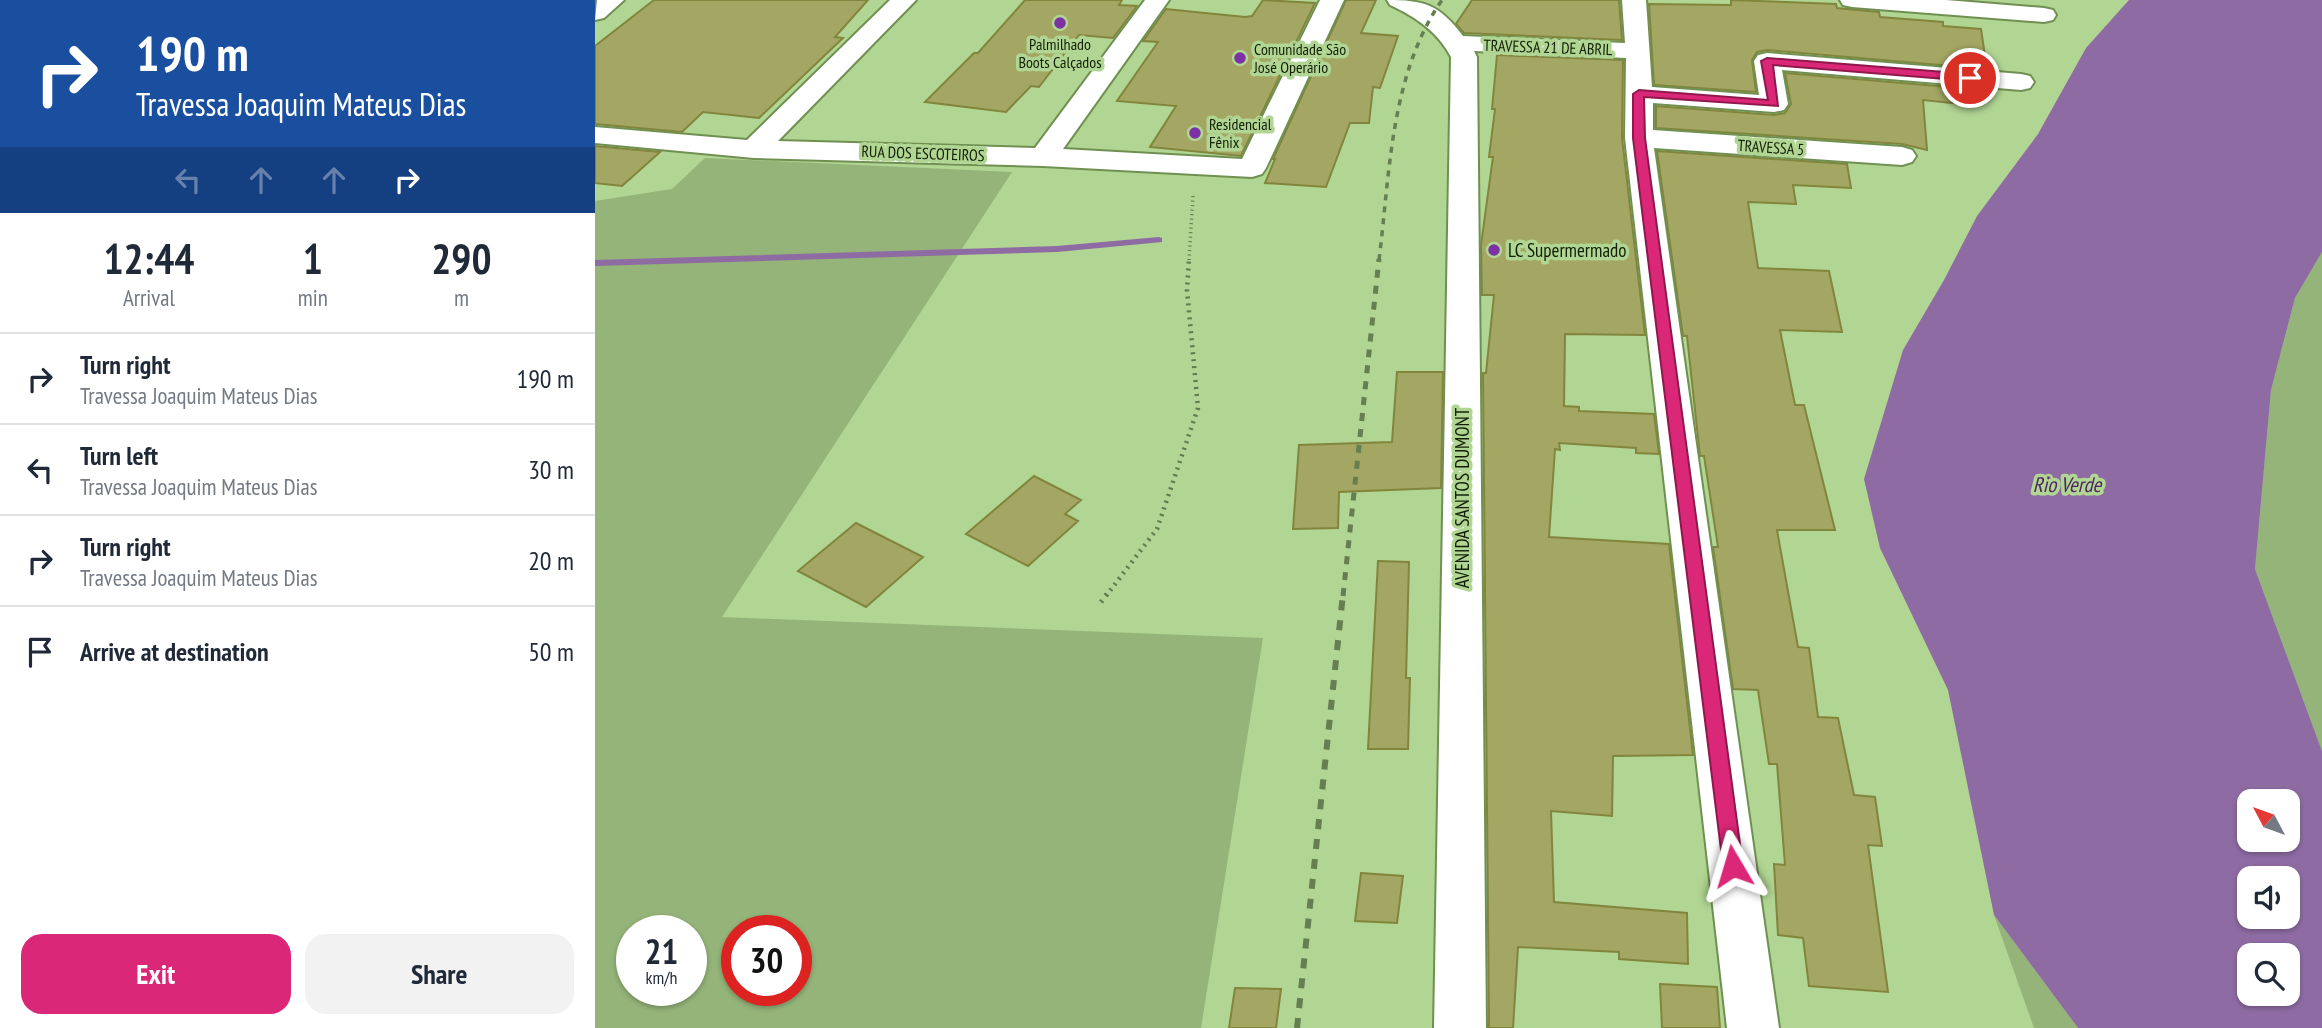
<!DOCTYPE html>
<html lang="en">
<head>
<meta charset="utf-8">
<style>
	body { margin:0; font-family:"PT Sans Narrow",sans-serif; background:#f2f2f3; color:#1f2937; height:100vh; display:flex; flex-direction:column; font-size:26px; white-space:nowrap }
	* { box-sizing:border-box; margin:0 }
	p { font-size:23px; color:#747a83 }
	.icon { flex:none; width:38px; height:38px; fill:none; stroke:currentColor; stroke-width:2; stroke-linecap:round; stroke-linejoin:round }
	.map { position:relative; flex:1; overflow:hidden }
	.side { display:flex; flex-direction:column; background:#fff; width:595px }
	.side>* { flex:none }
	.hud { background:#1a4fa0; color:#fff; overflow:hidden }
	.needle { width:46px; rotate:311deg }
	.fabs { position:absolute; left:1642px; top:789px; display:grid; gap:14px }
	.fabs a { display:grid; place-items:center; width:63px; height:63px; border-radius:14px; background:#fff; box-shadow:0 2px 5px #0004; font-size:35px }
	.speed { position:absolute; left:21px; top:915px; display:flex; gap:14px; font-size:35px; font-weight:700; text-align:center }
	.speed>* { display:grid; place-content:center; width:91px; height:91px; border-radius:50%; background:#fff; box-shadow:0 2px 5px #0004; line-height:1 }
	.speed small { font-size:18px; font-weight:400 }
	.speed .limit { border:10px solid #d22; background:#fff; color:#111 }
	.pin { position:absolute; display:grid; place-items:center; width:60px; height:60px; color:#fff; margin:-30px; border:4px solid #fff; border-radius:50%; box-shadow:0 2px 7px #0007 }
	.me { position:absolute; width:77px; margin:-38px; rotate:353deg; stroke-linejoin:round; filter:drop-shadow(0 0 5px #0008) }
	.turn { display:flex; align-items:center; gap:24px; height:147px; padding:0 21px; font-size:32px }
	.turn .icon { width:91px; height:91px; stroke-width:2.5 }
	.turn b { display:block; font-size:49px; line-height:60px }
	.lanes { display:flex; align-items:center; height:66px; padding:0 21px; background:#0003; justify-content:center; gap:35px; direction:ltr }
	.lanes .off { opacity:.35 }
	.eta { display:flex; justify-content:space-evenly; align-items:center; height:119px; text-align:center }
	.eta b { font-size:42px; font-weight:700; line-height:49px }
	.cta { display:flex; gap:14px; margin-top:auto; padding:14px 21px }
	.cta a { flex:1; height:80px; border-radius:21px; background:#db2777; color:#fff; font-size:28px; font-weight:700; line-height:80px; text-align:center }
	.cta a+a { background:#f2f2f3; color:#1f2937 }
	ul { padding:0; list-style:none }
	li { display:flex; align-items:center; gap:21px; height:91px; padding:0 21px; border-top:2px solid #e0e1e3 }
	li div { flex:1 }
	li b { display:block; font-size:26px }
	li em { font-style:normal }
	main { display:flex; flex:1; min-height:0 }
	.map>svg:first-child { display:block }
	.green { fill:#94b479; fill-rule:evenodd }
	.water { fill:#8e6ca3; fill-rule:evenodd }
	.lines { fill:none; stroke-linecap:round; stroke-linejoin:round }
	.stream { fill:#8e6ca3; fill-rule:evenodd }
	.building { fill:#a3a763; stroke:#82853c; stroke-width:2 }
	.minor-casing { stroke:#6f9051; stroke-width:4 }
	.path-far2 { stroke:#61794c; stroke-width:3.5; stroke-dasharray:1 3.5; stroke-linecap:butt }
	.path-far1 { stroke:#61794c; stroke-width:4.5; stroke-dasharray:2 5; stroke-linecap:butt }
	.path { stroke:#61794c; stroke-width:5; stroke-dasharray:2 6; stroke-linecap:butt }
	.minor { fill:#fff; fill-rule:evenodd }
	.rail-far2 { stroke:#667f50; stroke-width:3.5; stroke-dasharray:6 6; stroke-linecap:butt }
	.rail-far1 { stroke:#667f50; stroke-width:5; stroke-dasharray:8 8; stroke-linecap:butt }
	.rail { stroke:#667f50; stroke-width:6; stroke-dasharray:10 10; stroke-linecap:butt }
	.route { fill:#db2777; stroke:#8e194d; stroke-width:2 }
	.poi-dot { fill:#7c32a4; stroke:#b1d593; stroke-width:2.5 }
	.labels { text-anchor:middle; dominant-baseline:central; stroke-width:7; stroke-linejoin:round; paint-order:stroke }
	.far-poi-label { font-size:16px; fill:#121f06; stroke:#b1d593; text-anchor:start }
	.far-street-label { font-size:16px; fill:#121f06; stroke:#b1d593 }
	.poi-label { font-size:19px; fill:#121f06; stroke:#b1d593; text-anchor:start }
	.street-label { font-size:19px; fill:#121f06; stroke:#b1d593 }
	.water-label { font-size:21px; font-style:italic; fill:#512469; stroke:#b1d593 }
</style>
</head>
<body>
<main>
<section class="side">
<div class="hud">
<div class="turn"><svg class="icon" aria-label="right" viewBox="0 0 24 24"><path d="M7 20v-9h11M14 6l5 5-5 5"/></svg><div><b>190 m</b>Travessa Joaquim Mateus Dias</div></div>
<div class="lanes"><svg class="icon off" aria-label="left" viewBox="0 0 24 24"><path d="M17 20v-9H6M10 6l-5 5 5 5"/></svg><svg class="icon off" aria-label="ahead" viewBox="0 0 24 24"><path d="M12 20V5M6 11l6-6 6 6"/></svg><svg class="icon off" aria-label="ahead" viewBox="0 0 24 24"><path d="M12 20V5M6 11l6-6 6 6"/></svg><svg class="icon" aria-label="right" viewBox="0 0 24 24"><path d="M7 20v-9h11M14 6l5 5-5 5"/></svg></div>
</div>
<div class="eta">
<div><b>12:44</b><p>Arrival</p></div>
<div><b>1</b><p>min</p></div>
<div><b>290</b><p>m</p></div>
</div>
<ul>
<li><svg class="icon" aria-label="right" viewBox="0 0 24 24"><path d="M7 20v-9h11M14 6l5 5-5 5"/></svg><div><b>Turn right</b><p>Travessa Joaquim Mateus Dias</p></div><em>190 m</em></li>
<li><svg class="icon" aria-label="left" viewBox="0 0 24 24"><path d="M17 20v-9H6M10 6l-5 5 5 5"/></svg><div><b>Turn left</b><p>Travessa Joaquim Mateus Dias</p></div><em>30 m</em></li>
<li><svg class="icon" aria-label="right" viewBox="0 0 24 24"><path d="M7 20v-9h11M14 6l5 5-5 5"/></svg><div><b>Turn right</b><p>Travessa Joaquim Mateus Dias</p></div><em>20 m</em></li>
<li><svg class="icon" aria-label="arrive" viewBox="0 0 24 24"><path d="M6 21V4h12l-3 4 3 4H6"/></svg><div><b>Arrive at destination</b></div><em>50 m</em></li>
</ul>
<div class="cta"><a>Exit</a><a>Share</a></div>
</section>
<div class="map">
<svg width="1727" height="1028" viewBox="0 0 1727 1028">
	<rect width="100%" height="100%" fill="#b1d593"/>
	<path class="green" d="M 110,158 L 417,172 L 127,617 L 668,638 L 606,1028 L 0,1028 L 0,201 L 77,189 ZM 37,931 L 96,931 L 96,990 L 37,990 ZM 201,931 L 201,990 L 142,990 L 142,931 Z
		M 1727,252 L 1727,751 L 1660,569 L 1676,390 L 1700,298 Z
		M 1399,915 L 1483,1028 L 1439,1028 Z"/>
	<path class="water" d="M 1534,0 L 1727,0 L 1727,252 L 1700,298 L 1676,390 L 1660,569 L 1727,751 L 1727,1028 L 1483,1028 L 1399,915 L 1353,690 L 1285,548 L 1269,479 L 1308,350 L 1349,280 L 1382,216 L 1443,134 L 1491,48 ZM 1654,802 L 1692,802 L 1692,840 L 1654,840 ZM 1654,878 L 1692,878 L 1692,917 L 1654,917 ZM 1654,956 L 1692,956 L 1692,994 L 1654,994 Z"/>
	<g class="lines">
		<path class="stream" d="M 564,237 L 567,238 L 567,242 L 462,252 L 0,266 L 0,260 L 462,246 Z"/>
	</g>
	<path class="building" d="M 59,0 L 273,0 L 240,37 L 248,38 L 164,118 L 108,112 L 87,132 L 0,124 L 0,46 Z
		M 430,0 L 527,0 L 524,5 L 542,6 L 518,38 L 484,35 L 444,87 L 436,86 L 411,112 L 330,102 L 379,53 L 383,53 Z
		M 668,0 L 720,3 L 646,156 L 555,147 L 581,106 L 522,101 L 563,42 L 548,41 L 571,9 L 650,17 L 657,16 Z
		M 751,0 L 781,0 L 766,33 L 803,36 L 785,88 L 778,87 L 774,123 L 755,123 L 731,187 L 670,183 L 680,159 L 678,159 Z
		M 877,0 L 1024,0 L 1027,40 L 869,33 L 861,24 Z
		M 1136,0 L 1241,4 L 1242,8 L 1284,12 L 1285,17 L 1348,22 L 1348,26 L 1386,29 L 1392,69 L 1172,50 L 1162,52 L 1157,60 L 1161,92 L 1059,85 L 1054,4 L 1136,5 Z
		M 902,55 L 1028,60 L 1027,138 L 1050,335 L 970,334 L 969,406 L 984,407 L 984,411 L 1059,414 L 1064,454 L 1041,453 L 1041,448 L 964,443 L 965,450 L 960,449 L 954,537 L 1074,544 L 1098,755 L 1018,756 L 1017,816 L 956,811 L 959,902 L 1092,913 L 1093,964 L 1024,959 L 1024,952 L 923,947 L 918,1028 L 894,1028 L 888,373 L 891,373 L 899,295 L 887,295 L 886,245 L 898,157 L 894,157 L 900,109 L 897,109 Z
		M 1190,73 L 1365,88 L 1366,104 L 1328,100 L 1332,150 L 1307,144 L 1061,128 L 1061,106 L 1179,115 L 1190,113 L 1196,104 Z
		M 0,146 L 65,152 L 27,186 L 0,183 Z
		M 1062,151 L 1252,164 L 1256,188 L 1198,185 L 1201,204 L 1153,202 L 1163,268 L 1234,271 L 1247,332 L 1185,330 L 1200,405 L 1209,405 L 1240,530 L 1182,530 L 1203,647 L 1214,648 L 1223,717 L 1243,718 L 1259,795 L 1280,797 L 1287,846 L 1273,845 L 1293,992 L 1214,986 L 1208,938 L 1183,935 L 1179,864 L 1190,865 L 1182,764 L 1174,764 L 1163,690 L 1138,689 L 1118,547 L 1123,547 L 1109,456 L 1105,456 L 1092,336 L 1088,336 Z
		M 802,372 L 848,372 L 846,488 L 744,492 L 743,528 L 698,529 L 704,445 L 797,442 Z
		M 439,476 L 486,500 L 470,514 L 483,521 L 433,566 L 371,534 Z
		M 261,523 L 328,557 L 271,607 L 203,571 Z
		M 783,561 L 814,562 L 811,678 L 815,678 L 813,749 L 773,749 Z
		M 766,873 L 808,876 L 802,923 L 760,921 Z
		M 1065,984 L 1122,987 L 1125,1028 L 1067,1028 Z
		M 640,988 L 686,989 L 681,1028 L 634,1028 Z"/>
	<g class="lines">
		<defs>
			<path id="minor" d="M 2,0 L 29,0 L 9,18 L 0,20 Z
				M 295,0 L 321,0 L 183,141 L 440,148 L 550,0 L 574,0 L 468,149 L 647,159 L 725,0 L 749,0 L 671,168 L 667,174 L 657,177 L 448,166 L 159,158 L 0,143 L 0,127 L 152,140 Z
				M 792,0 C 829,0 844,4 868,36 L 1030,43 L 1027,0 L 1051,0 L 1057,87 L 1164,95 L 1159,61 L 1163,55 L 1172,53 L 1426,74 L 1435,76 L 1439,82 L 1435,88 L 1426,90 L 1187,70 L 1193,104 L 1189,110 L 1179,112 L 1058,103 L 1058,130 L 1307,147 L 1317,150 L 1321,156 L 1317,162 L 1307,165 L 1059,148 L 1184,1028 L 1132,1028 L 1030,138 L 1031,58 L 879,51 L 882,57 L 891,1028 L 839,1028 L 856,57 C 843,32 821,17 795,5 Z
				M 1245,0 L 1351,0 L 1449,8 L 1458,10 L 1461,15 L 1458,20 L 1449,22 L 1257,7 L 1248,5 Z"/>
		</defs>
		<use href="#minor" class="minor-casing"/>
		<path class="path-far2" d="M 594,260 L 598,196"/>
		<path class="path-far1" d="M 511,596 L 562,529 L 603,408 L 592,290 L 594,259"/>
		<path class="path" d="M 506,602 L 512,594"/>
		<use href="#minor" class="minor"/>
		<path class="rail-far2" d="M 784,260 C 795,173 795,75 847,0"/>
		<path class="rail-far1" d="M 748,596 L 784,259"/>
		<path class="rail" d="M 702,1028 L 748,594"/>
	</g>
	<path class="route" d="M 1172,58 L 1375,74 L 1380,78 L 1375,81 L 1178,65 L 1183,106 L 1049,97 L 1050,138 L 1148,866 L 1145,873 L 1138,875 L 1131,873 L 1128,866 L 1038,138 L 1038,94 L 1044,90 L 1173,100 L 1166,61 Z"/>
	<g class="poi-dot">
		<circle cx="465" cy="23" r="7"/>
		<circle cx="645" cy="58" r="7"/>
		<circle cx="600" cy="133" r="7"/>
		<circle cx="899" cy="250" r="7"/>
	</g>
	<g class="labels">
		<g class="far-poi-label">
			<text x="465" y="44" text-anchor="middle">Palmilhado<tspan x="465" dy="18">Boots Calçados</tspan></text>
			<text x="659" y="49">Comunidade São<tspan x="659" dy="18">José Operário</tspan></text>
			<text x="614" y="124">Residencial<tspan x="614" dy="18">Fênix</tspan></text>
		</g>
		<g class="far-street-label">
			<text transform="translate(953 47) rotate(2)">TRAVESSA 21 DE ABRIL</text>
			<text transform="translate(1176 147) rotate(4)">TRAVESSA 5</text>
			<text transform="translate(328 153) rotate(2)">RUA DOS ESCOTEIROS</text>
		</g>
		<g class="poi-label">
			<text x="913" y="250">LC Supermermado</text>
		</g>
		<g class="street-label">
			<text transform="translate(867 498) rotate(-90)">AVENIDA SANTOS DUMONT</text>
		</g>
		<g class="water-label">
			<text x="1472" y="484">Rio Verde</text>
		</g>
	</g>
</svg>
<div class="fabs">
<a><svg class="needle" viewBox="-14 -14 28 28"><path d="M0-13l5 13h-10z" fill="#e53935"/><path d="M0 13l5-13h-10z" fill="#747a83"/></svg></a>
<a><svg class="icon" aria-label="sound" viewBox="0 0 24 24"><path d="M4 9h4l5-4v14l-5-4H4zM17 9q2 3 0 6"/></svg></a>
<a><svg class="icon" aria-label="search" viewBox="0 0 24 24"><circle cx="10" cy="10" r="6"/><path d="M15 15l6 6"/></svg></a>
</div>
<div class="speed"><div>21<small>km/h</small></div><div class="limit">30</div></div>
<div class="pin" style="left:1375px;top:78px;background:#d93025"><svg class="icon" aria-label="arrive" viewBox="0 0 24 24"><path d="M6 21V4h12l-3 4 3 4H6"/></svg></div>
<svg class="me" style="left:1138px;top:866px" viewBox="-20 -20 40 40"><path d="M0-17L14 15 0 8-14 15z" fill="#db2777" stroke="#fff" stroke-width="4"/></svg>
</div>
</main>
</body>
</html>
